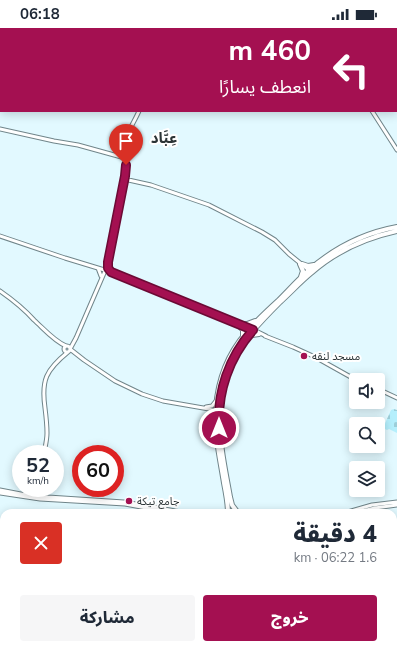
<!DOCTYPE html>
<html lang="ar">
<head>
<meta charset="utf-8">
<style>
	body { margin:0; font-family:"Nunito Sans","Noto Sans Arabic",sans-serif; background:#f6f6f7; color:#1f2937; direction:rtl; height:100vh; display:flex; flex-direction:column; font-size:15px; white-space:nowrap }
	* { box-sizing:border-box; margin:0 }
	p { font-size:13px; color:#747a83 }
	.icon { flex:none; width:22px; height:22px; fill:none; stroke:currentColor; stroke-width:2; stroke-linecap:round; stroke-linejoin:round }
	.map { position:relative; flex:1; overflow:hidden; direction:ltr }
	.side { position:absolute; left:0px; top:481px; width:397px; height:140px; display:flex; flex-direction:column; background:#fff; border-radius:12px 12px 0 0; box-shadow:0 2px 10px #0003; direction:rtl }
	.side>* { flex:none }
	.banner { position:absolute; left:0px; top:0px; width:397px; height:84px; box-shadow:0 2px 10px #0003; direction:rtl; background:#a41051; color:#fff; overflow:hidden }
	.fabs { position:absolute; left:349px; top:345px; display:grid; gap:8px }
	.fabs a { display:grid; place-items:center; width:36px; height:36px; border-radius:4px; background:#fff; box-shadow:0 2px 10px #0003; font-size:20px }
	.speed { position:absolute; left:12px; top:417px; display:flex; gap:8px; font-size:20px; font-weight:700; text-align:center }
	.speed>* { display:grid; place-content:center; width:52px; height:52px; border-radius:50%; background:#fff; box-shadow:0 2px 10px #0003; line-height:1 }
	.speed small { font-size:10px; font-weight:400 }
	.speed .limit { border:6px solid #d22; background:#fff; color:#111 }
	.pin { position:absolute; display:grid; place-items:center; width:34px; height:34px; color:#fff; margin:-41px -17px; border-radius:50% 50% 50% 0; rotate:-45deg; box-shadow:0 0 4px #0007 }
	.pin .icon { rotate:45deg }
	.me { position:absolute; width:44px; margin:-22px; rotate:0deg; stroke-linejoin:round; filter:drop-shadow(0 0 3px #0008) }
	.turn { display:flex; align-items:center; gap:14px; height:84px; padding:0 20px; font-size:18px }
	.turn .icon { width:52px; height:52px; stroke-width:2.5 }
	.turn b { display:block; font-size:28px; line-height:34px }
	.round { display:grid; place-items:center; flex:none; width:42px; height:42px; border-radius:4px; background:#f6f6f7 }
	.head { display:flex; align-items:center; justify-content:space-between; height:68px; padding:0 20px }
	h1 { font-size:24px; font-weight:800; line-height:30px }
	.button { display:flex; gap:8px; margin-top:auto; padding:8px 20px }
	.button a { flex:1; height:46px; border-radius:4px; background:#a41051; color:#fff; font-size:16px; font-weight:800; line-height:46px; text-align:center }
	.button a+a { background:#f6f6f7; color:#1f2937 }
	.status { display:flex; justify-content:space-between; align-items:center; height:28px; padding:0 20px; background:#fff; direction:ltr }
	.status svg { height:11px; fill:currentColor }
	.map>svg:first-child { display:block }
	.cemetery { fill:url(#cemetery-stones) }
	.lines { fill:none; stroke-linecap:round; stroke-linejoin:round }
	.secondary-casing { stroke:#70858a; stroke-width:5 }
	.primary-casing { stroke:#70858a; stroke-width:6 }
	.secondary { stroke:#fff; stroke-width:3 }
	.primary { stroke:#fff; stroke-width:4 }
	.route-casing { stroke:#6b0a35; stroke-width:10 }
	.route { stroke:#a41051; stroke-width:7 }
	.poi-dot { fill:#a41051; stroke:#fff; stroke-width:1.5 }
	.labels { text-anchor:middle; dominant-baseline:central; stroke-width:4; stroke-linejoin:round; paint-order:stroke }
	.poi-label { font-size:11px; fill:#2b3436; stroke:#fff; text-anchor:start }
	.district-label { font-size:15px; font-weight:bold; fill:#2b3436; stroke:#fff }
</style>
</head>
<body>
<div class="status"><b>06:18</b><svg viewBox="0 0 49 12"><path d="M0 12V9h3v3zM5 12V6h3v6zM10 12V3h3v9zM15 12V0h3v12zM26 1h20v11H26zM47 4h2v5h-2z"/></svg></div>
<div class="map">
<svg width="397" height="621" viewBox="0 0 397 621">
	<defs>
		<pattern id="cemetery-stones" width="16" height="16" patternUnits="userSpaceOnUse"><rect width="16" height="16" fill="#b5effc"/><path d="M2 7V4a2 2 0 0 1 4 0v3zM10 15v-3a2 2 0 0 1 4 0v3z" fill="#9cced9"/></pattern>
	</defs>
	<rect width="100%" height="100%" fill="#e2f9ff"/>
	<path class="cemetery" d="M 394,381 L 397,382 L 397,405 L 389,401 L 387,402 L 383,400 L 391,382 Z"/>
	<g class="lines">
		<defs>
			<path id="secondary" d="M 256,0 L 258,1
				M 181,1 L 181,0
				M 372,83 L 397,122
				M 0,101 L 54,113 L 78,117 L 125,130
				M 124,151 L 151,157 L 209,177 L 262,204 L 275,212 L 289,226 L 310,243
				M 0,208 L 65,230 L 111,244 L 231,293 L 250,300 L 266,308
				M 98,240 L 101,248
				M 0,263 C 13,272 24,281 34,292 C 44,301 54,313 66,318
				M 265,308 L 293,319 L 315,329 L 356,352
				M64 321a3 3 0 1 1 6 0a3 3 0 1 1-6 0Z
				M 70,321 L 76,310 L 108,236 L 126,143 C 126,136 124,129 124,121 C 124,108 134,95 139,83
				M 70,321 L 84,332 L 115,353 L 142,366 L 163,373 L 209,381 L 212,382 L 215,387
				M 378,361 L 397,370
				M 206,379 L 212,378 L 216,373
				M 44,426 C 45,419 47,412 47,405 C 47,396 46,388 45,380 C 41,352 46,342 68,324
				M 0,462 L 26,467 L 48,469 L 124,474 L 154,479 L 186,485
				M 0,465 L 40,471 L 125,476 L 173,485
				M 24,467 L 28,460
				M 344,485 L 372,477 L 397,474
				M 354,485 L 375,480 L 397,477
				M 393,583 L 397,588
				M 393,587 L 397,591
				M 0,589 L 4,587
				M 59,621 L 69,617"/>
			<path id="primary" d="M 300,236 L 303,243 L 301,249
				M 302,236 L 308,238 L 314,237
				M 239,296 L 247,296 L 255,293
				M 238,297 L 243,302 L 243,309
				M 248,309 L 252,307 L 259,306
				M 228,485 C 228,475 226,465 224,455 C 220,430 214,405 216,380 C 218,353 228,326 246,305 C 256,293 267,283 278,273 C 288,263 298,252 308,243 C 333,221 364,205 397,199
				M 233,485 L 235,485
				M 238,485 L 232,477 L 230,469 C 224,435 215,399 222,364 C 229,325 253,301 280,274 C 290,265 300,254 311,245 C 336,223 365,210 397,203
				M 393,535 L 397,525
				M 393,541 L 397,533
				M 190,621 L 192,617
				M 193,621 L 195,617
				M 328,621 L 329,617
				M 331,621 L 332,617"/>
		</defs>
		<use href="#secondary" class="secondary-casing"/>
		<use href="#primary" class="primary-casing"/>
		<use href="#secondary" class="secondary"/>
		<use href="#primary" class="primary"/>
	</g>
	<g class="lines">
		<defs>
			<path id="route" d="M 126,137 L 125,148 L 108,234 L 108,240 L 111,244 L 253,302 C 229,329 217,364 219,400"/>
		</defs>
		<use href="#route" class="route-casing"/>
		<use href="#route" class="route"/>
	</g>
	<g class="poi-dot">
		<circle cx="304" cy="328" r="4"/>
		<circle cx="129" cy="473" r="4"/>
	</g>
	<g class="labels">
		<g class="poi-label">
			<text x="312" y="328">مسجد لنقه</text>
			<text x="137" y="473">جامع تيكة</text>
		</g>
		<g class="district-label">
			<text x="164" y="110">عِبَّاد</text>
		</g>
	</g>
</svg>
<div class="fabs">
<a><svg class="icon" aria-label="sound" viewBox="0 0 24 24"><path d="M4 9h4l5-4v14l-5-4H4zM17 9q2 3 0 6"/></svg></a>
<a><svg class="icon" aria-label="search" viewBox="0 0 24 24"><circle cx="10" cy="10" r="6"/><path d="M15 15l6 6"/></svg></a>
<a><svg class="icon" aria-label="layers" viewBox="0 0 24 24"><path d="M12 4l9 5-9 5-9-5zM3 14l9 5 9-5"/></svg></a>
</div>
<div class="speed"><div>52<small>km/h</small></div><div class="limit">60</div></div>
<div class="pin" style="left:126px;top:137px;background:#d93025"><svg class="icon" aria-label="arrive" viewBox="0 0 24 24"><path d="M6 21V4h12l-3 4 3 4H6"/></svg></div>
<svg class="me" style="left:219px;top:400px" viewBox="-20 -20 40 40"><circle r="17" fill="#a41051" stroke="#fff" stroke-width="3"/><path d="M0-11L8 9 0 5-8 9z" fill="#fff"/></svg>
<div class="banner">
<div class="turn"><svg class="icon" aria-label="left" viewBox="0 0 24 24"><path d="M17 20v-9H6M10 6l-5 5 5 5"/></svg><div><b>460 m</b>انعطف يسارًا</div></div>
</div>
<section class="side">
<div class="head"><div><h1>4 دقيقة</h1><p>1.6 km · 06:22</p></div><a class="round" style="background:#d93025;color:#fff"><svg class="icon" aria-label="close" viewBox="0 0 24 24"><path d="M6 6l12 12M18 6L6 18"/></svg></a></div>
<div class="button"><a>خروج</a><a>مشاركة</a></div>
</section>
</div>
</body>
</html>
